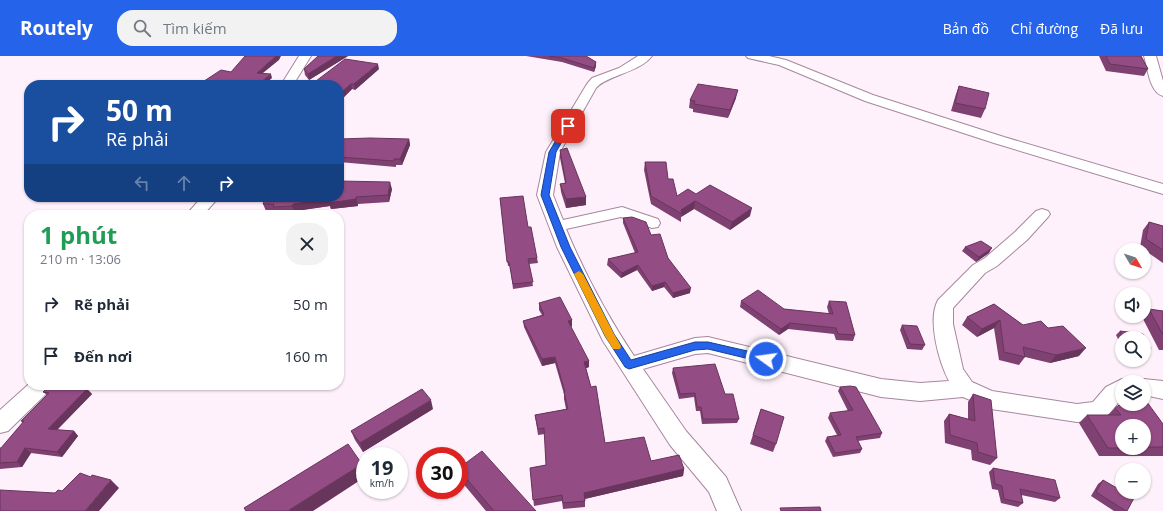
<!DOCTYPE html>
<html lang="vi">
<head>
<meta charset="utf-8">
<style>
	body { margin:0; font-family:"Open Sans",sans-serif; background:#f2f2f3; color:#1f2937; height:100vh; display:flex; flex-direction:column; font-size:15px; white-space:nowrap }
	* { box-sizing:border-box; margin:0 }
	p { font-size:13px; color:#747a83 }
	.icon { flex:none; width:22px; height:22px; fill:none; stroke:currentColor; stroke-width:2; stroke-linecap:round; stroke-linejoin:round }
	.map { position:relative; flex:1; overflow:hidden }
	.panel { position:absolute; left:24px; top:154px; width:320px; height:180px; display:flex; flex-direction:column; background:#fff; border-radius:16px; box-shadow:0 1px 3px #0004 }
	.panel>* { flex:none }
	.hud { position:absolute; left:24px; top:24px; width:320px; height:122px; border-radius:16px; box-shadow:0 1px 3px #0004; background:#1a4fa0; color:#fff; overflow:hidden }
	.needle { width:26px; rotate:129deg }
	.tools { position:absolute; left:1115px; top:187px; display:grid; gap:8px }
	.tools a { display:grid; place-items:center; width:36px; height:36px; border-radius:50%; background:#fff; box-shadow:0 1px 3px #0004; font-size:20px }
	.speed { position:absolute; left:356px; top:391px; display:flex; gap:8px; font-size:20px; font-weight:700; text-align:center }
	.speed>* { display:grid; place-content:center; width:52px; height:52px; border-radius:50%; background:#fff; box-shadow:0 1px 3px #0004; line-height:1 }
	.speed small { font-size:10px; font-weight:400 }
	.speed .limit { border:6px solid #d22; background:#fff; color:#111 }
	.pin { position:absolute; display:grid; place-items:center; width:34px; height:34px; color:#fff; margin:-17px; border-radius:8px; box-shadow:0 2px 6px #0006 }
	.me { position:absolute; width:44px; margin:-22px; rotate:284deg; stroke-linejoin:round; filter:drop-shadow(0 0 3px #0008) }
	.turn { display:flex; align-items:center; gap:14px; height:84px; padding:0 16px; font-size:18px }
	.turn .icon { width:52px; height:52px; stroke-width:2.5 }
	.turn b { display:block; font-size:28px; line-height:34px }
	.lanes { display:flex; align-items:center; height:38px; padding:0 16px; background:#0003; justify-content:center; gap:20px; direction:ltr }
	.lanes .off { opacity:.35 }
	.round { display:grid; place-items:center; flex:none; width:42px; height:42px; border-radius:16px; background:#f2f2f3 }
	.head { display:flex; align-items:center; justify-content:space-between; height:68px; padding:0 16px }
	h1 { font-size:24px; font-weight:700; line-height:30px; color:#1e9e55 }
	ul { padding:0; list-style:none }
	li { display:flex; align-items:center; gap:12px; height:52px; padding:0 16px }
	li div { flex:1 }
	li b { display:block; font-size:15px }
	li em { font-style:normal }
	header { display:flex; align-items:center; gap:24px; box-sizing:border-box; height:56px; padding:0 20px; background:#2563eb; color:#fff }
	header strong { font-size:19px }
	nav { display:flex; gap:22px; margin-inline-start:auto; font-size:14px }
	.search { width:280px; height:36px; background:#f2f2f3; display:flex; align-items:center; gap:10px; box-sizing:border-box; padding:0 14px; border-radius:16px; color:#747a83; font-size:15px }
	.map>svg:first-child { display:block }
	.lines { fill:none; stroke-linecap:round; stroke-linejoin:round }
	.minor-casing { stroke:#a6879d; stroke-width:2 }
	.minor { fill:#fff; fill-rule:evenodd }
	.wall { fill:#7f4172; fill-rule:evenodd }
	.shaded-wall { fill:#68355c }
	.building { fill:#944c84; stroke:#68355c }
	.route { fill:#2563eb; stroke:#184099 }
	.slow { fill:#f59e0b }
</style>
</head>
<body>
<header>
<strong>Routely</strong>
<div class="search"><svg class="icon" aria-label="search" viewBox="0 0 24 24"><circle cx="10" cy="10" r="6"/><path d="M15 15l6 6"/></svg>Tìm kiếm</div>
<nav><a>Bản đồ</a><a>Chỉ đường</a><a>Đã lưu</a></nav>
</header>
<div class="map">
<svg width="1163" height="455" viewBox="0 0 1163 455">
	<rect width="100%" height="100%" fill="#fff1fb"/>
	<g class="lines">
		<defs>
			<path id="minor" d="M 299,0 L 311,0 L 293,29 L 281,29 Z
				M 638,0 L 652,0 C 639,17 607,19 596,32 L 560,96 L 553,139 L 563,164 L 622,151 L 658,163 L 660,167 L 658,171 L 652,172 L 621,161 L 566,173 C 584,216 608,261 634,300 L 695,282 L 708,281 L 881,323 L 920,327 L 949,325 C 939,306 927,264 938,244 L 973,209 L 985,202 L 1015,176 L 1036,155 L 1042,153 L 1048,155 L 1050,158 L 1048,161 L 1027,184 L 997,210 L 985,217 L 953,252 L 953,268 L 963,313 L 972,326 L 992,335 L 1077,348 L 1093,346 L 1106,331 L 1122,323 L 1130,326 L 1122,326 L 1122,342 L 1109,358 L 1092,365 L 1077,366 L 991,353 L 963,341 L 920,345 L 881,341 L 708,297 L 695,298 L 643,313 L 686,375 L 726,421 L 741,455 L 717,455 L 709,436 L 670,389 L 603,285 L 557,191 L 537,139 L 546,96 L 587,28 L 592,22 L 619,12 Z
				M 746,0 L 769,0 L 786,4 L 873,39 L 1004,81 L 1163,128 L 1163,138 L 994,87 L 865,45 L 779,9 L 748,2 Z
				M 1144,0 L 1156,0 L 1163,25 L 1163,40 C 1149,36 1148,12 1144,0 Z
				M 202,141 L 219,141 L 203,159 L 186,159 Z
				M 1144,323 L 1163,325 L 1163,343 L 1144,339 L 1144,326 L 1136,326 Z
				M 29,328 L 52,329 L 49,335 L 8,375 L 0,377 L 0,354 Z"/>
		</defs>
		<use href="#minor" class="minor-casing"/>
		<use href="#minor" class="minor"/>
	</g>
	<path class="wall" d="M 318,0 L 348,0 L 309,24 L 305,19 L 304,13 Z
		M 526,0 L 586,0 L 596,6 L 596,10 L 594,16 L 562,6 Z
		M 1099,0 L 1141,0 L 1148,13 L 1144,20 L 1106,15 Z
		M 379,13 L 355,34 L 352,33 L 343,42 L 340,41 L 339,43 L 339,29 Z
		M 959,30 L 985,53 L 981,62 L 951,55 L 956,38 Z
		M 736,42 L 728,62 L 693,56 L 693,53 L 689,52 L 690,44 Z
		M 339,83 L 409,83 L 410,89 L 402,109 L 396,109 L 396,111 L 339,106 Z
		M 560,94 L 586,149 L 566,152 L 561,136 L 560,128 L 565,127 L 560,102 Z
		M 645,106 L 668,123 L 677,140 L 696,138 L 750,160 L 730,174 L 694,153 L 681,161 L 681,166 L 651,148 L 644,114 Z
		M 392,133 L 389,146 L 358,148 L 358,150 L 331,153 L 330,150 L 295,155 L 295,156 L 275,157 L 274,154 L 266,155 L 263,148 L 265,143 L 249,142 L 249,141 L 339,141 Z
		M 500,142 L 528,171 L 537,202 L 538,207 L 529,208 L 533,230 L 513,233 L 510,210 L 508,210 Z
		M 623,162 L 651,179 L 668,202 L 690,237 L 673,242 L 664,231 L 652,235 L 637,214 L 621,222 L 607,209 L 608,203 L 635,197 L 623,167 Z
		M 1149,166 L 1163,170 L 1163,207 L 1140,191 L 1143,174 Z
		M 965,191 L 989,197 L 976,206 L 962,195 Z
		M 741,245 L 784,253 L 829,258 L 827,251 L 829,245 L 855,279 L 853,285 L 836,284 L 834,278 L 788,273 L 779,279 L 740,251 Z
		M 539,247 L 572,264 L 572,270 L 571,271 L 589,311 L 586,312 L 605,387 L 651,405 L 684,413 L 683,420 L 585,443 L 585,451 L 563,453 L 562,445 L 534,450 L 530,412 L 546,409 L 545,378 L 538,379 L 535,359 L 566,353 L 564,343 L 564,338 L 555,307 L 542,310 L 524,271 L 523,265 L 542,259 L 539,254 Z
		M 994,248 L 1023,269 L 1048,272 L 1079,300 L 1050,307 L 1025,301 L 1019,309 L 999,304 L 994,272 L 977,281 L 962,269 L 967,261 Z
		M 1149,253 L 1163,255 L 1163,294 L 1159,294 L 1142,261 L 1144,260 L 1144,259 Z
		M 902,269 L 925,289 L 922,294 L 907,293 L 900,274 Z
		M 1120,275 L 1143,278 L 1151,293 L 1147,297 L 1144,297 L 1144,282 L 1122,282 L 1122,291 L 1116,279 Z
		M 673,312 L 725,338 L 739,363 L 737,367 L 702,368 L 700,355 L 696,355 L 694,341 L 679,343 L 672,317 Z
		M 51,329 L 89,329 L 85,333 L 87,333 L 92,338 L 57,374 L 74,375 L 78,380 L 62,401 L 31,397 L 22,411 L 0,413 L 0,392 L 1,392 L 23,367 L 21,365 L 47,339 L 43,336 Z
		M 840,331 L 882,377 L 880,382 L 858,385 L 862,393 L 860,397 L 833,401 L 825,385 L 827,381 L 837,379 L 828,362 L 830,357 L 848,355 L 838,335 Z
		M 973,338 L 997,402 L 990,409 L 972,404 L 971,394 L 945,387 L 944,365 L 949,358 L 968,363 L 968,346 Z
		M 1115,352 L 1163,368 L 1163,400 L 1099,400 L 1079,367 L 1087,359 L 1108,359 ZM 1122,370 L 1144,370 L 1144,392 L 1122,392 Z
		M 433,353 L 363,396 L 355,384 L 351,375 Z
		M 761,353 L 776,388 L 773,396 L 750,388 Z
		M 459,412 L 536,455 L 486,455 L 461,425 L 459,417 Z
		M 993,412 L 1060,442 L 1055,446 L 1021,439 L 1023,447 L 1018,451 L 1001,447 L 998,434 L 992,433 L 989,416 Z
		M 1103,424 L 1127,455 L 1114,455 L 1091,440 L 1098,428 Z"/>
	<path class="shaded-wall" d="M 276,0 L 281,0 L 279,4 L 258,21 L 257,17 Z
		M 337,0 L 348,0 L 309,24 L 308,18 Z
		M 596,6 L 596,10 L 594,16 L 594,12 Z
		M 378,8 L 379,13 L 355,34 L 354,28 Z
		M 271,18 L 272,22 L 264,29 L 257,29 Z
		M 351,28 L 352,33 L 343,42 L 342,36 Z
		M 738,34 L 736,42 L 728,62 L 730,54 Z
		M 339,36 L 340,41 L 339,43 Z
		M 340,63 L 341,69 L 339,71 L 339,64 Z
		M 409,83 L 410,89 L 402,109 L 400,103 Z
		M 390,126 L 392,133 L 389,146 L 388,139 Z
		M 356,141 L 358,150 L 331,153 L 330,150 L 295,155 L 295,156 L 292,150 L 293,148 L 329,143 Z
		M 586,141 L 586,149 L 566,152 L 566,143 Z
		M 695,145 L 694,153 L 681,161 L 682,158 L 681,154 Z
		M 752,152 L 750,160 L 730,174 L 732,166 Z
		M 992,192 L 989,197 L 976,206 L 979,201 Z
		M 638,209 L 637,214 L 621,222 L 622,217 Z
		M 665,226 L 664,231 L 652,235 L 652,230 Z
		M 691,232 L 690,237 L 673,242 L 673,237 Z
		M 572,264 L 572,270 L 568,272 L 568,265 Z
		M 1000,264 L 994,272 L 977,281 L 982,273 Z
		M 790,267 L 788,273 L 779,279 L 781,273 Z
		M 1086,292 L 1079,300 L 1050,307 L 1056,299 Z
		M 555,301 L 555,307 L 542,310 L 542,303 Z
		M 589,305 L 589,311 L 584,313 L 584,306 Z
		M 79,329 L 89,329 L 82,336 L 78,331 Z
		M 87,333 L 92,338 L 53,378 L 48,373 Z
		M 431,344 L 433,353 L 363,396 L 360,387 Z
		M 74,375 L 78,380 L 62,401 L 57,396 Z
		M 25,392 L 31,397 L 22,411 L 17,406 Z
		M 362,408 L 365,415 L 365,421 L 313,455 L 290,455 L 289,454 Z
		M 684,413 L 683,420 L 584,443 L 584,437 Z
		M 111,424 L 119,432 L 99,455 L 85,455 Z"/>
	<path class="building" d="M 245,0 L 276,0 L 257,17 L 271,18 L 257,29 L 198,29 L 221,14 L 231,16 Z
		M 318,0 L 337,0 L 308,18 L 304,13 Z
		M 549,0 L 586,0 L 596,6 L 594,12 L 562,2 Z
		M 1106,0 L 1141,0 L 1148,13 L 1110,8 Z
		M 345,3 L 378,8 L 354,28 L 351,28 L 342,36 L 339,36 L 339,29 L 313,29 L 316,25 Z
		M 698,28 L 738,34 L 730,54 L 694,48 L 695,45 L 690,44 Z
		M 959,30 L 989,37 L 985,53 L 955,47 Z
		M 370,82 L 409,83 L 400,103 L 394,103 L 394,105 L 339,101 L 339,83 Z
		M 567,92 L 586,141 L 566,143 L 560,128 L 566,127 L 560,94 Z
		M 645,106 L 666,106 L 668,123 L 673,123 L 677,140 L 688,133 L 696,138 L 710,129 L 752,152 L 732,166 L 695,145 L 681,154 L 682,158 L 651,140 Z
		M 339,125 L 390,126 L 388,139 L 356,141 L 356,143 L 329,147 L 329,143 L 293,148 L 292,150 L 273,151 L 274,148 L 263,148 L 266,141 L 339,141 Z
		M 523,140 L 528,171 L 531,171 L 537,202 L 528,203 L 533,226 L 513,228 L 509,206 L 507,206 L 500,142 Z
		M 632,161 L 646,166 L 651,179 L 660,178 L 668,202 L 691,232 L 673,237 L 665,226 L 652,230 L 638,209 L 622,217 L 608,203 L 638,196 L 623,162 Z
		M 1149,166 L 1163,170 L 1163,194 L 1146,183 Z
		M 981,185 L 992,192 L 979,201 L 965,191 Z
		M 758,234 L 784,253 L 833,258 L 829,245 L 846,246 L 855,279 L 838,278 L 836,272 L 790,267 L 781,273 L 741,245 Z
		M 560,241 L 572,264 L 568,265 L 589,305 L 584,306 L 591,331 L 596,330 L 605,387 L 644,381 L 651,405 L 679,399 L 684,413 L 584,437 L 585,445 L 563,447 L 562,439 L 533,444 L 530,412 L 546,409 L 544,372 L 538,373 L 535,359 L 568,353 L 564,336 L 565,336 L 555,301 L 542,303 L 523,265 L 544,259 L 539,247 Z
		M 994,248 L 1023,269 L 1041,265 L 1048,272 L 1063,270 L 1086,292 L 1056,299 L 1023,291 L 1025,301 L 1004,296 L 1000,264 L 982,273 L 967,261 Z
		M 1149,253 L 1163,255 L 1163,279 Z
		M 902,269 L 917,270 L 925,289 L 910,288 Z
		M 1120,275 L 1143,278 L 1151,293 L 1144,292 L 1144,282 L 1124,282 Z
		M 715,308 L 725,338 L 733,338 L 739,363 L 703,363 L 701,351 L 697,351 L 695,337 L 680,338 L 673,312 Z
		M 51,329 L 79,329 L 78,331 L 87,333 L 48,373 L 74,375 L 57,396 L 25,392 L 17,406 L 0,407 L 0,392 L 1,392 L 24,365 L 21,365 L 49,337 L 43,336 Z
		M 850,330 L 856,331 L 882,377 L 856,381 L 862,393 L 835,397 L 827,381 L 841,379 L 830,357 L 853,354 L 840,331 Z
		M 422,333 L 431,344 L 360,387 L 351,375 Z
		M 973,338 L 991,344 L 997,402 L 978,396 L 977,387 L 950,379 L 949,358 L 975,365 Z
		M 1144,346 L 1147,346 L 1163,368 L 1163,391 L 1144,391 L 1144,370 L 1122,370 L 1122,392 L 1108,392 L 1087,359 L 1121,359 L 1115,352 L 1122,347 L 1122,348 L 1144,348 Z
		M 761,353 L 784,361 L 776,388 L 753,379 Z
		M 348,388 L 362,408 L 289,454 L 290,455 L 246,455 L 244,452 Z
		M 482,395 L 536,455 L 494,455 L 459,414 L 459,412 Z
		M 993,412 L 1055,424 L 1060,442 L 1020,433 L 1023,447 L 1004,443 L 1002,430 L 995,428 Z
		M 80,417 L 91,421 L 92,419 L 111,424 L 85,455 L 0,455 L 0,434 L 55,437 L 58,434 L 62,435 Z
		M 1103,424 L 1122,435 L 1122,436 L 1124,436 L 1134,442 L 1127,455 L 1126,455 L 1096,436 Z
		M 820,451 L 821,455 L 781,455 L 780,452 Z"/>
	<path class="route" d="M 565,69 L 571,70 L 556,96 L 549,139 L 570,191 L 614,278 L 631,304 L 695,286 L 708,286 L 769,300 L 771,303 L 769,306 L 766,307 L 708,293 L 695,294 L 629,313 L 625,311 L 605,280 L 561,191 L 541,139 L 549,96 Z"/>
	<path class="slow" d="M 579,215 L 583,218 L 614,278 L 621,290 L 620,293 L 613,293 L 605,280 L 574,218 Z"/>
</svg>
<div class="tools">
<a><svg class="needle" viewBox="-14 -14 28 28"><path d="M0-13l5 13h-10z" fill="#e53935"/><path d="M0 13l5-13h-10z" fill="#747a83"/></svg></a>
<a><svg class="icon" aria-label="sound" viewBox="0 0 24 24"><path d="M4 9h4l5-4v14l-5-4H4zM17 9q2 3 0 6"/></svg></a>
<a><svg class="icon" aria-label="search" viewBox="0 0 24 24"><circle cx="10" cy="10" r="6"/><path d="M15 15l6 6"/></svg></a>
<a><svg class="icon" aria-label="layers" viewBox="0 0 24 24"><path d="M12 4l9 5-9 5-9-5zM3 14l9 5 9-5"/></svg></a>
<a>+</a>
<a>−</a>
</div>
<div class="speed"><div>19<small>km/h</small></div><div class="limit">30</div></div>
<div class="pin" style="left:568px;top:70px;background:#d93025"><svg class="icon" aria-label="arrive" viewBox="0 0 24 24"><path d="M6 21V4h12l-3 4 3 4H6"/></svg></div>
<svg class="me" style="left:766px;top:303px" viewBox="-20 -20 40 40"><circle r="17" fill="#2563eb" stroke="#fff" stroke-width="3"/><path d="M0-11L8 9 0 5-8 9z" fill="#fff"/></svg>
<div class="hud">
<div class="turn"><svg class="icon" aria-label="right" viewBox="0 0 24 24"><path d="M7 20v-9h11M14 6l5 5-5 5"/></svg><div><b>50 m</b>Rẽ phải</div></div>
<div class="lanes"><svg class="icon off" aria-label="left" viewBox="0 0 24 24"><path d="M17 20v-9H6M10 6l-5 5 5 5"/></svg><svg class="icon off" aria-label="ahead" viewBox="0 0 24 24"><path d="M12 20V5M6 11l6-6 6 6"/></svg><svg class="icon" aria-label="right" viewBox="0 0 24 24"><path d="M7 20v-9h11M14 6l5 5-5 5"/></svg></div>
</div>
<section class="panel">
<div class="head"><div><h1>1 phút</h1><p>210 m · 13:06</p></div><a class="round"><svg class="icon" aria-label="close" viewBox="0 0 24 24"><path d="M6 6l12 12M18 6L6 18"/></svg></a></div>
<ul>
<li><svg class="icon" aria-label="right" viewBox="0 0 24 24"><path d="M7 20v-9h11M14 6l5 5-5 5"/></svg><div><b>Rẽ phải</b></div><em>50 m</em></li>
<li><svg class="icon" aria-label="arrive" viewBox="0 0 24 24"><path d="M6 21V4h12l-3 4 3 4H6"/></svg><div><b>Đến nơi</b></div><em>160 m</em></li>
</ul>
</section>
</div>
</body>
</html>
